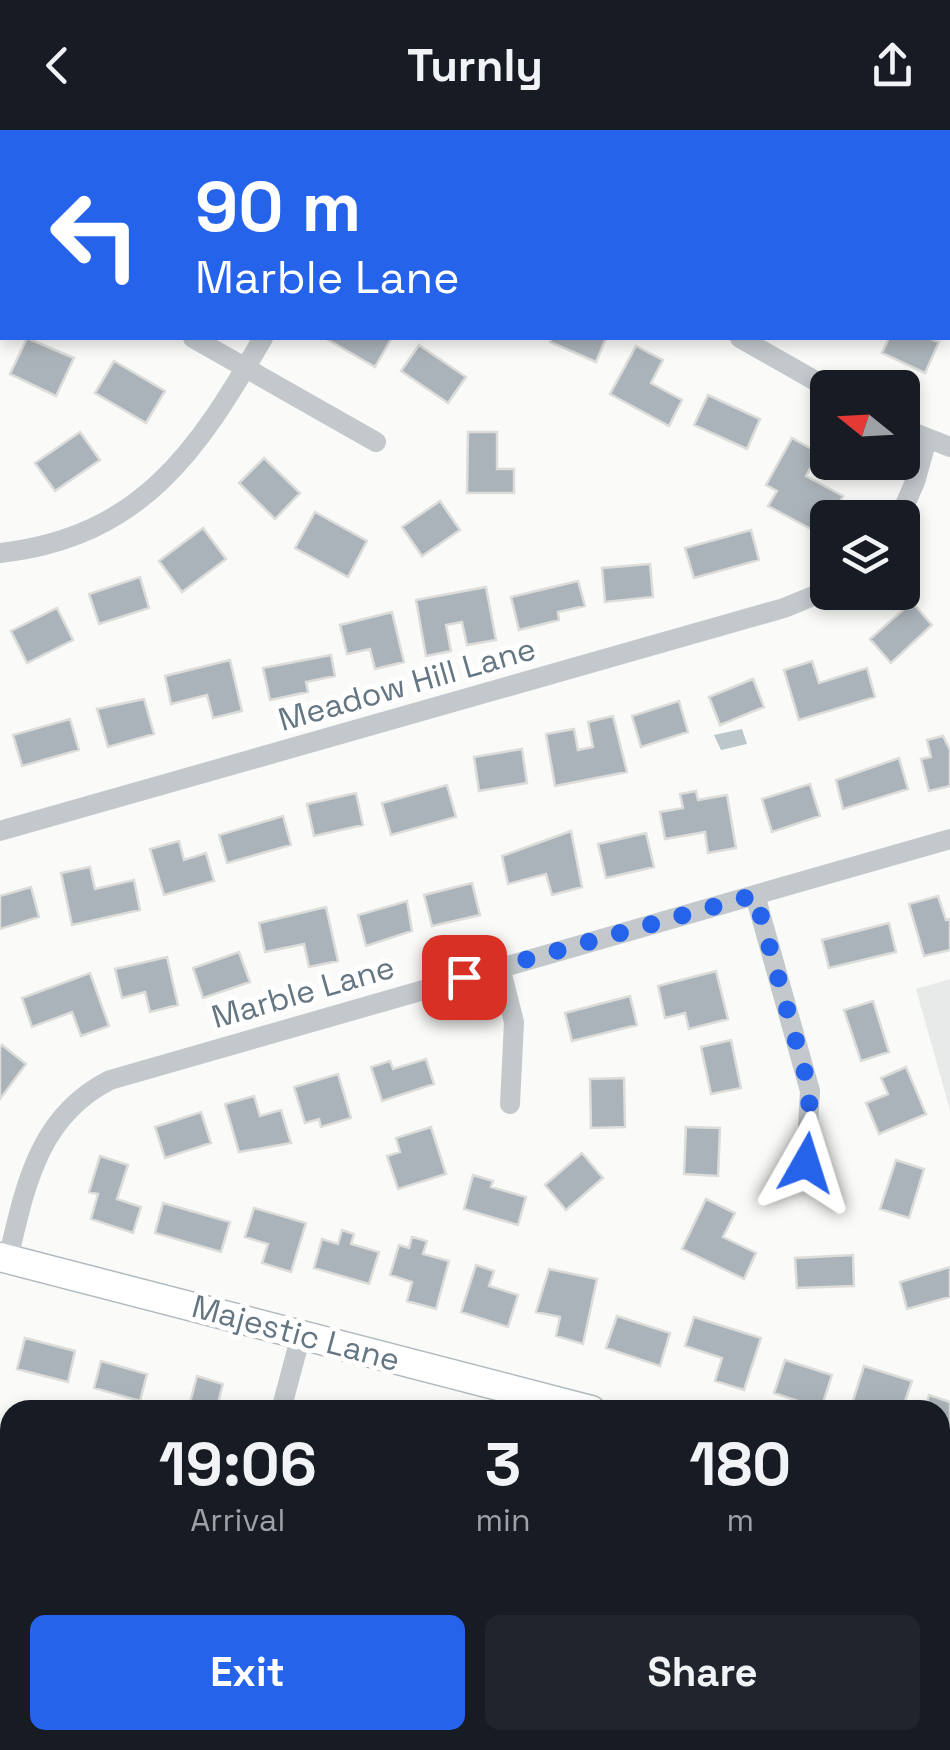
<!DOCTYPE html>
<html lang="en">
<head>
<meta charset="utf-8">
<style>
	body { margin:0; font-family:"Space Grotesk",sans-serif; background:#20242c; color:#f1f3f6; height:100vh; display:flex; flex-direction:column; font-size:38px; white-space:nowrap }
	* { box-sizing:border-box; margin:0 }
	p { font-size:32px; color:#9ea1a6 }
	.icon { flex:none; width:55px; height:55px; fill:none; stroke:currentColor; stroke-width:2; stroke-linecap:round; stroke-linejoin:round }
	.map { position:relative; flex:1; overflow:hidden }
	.details { position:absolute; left:0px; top:1270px; width:950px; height:350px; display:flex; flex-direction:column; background:#171b24; border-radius:30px 30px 0 0; box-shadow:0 5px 15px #0003 }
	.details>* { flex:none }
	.top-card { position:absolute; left:0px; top:0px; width:950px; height:210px; box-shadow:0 5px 15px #0003; background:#2563eb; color:#fff; overflow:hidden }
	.needle { width:65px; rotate:288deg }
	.tools { position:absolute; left:810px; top:240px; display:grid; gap:20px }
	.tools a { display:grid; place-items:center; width:110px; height:110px; border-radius:15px; background:#171b24; box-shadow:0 5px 15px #0003; font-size:50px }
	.pin { position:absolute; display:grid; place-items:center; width:85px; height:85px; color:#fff; margin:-42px; border-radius:20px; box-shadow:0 5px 15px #0006 }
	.me { position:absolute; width:110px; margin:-55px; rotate:6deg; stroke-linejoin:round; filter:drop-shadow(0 0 8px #0008) }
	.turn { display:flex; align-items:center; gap:35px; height:210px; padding:0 30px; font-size:45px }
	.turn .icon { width:130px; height:130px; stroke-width:2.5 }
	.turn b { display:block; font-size:70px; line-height:85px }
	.eta { display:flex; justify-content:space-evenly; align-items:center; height:170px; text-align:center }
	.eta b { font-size:60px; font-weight:800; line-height:70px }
	.primary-button { display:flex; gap:20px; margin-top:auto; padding:20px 30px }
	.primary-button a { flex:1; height:115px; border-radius:15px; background:#2563eb; color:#fff; font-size:40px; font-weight:800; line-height:115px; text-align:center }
	.primary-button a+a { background:#20242c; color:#f1f3f6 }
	header { display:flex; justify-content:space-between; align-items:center; height:130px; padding:0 30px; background:#171b24; font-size:45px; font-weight:800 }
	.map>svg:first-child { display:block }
	.built { fill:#e8e9e9 }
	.water { fill:#bbc7cb }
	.building { fill:#aab3b9; stroke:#dcdcda; stroke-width:2.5 }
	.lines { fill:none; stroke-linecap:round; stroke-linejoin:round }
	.secondary-casing { stroke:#b3babf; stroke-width:31 }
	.street { stroke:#c3c8cc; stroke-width:20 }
	.secondary { stroke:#fff; stroke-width:28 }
	.route { stroke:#2563eb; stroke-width:18; stroke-dasharray:0 32.4 }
	.labels { text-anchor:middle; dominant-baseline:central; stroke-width:10; stroke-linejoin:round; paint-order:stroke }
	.street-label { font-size:32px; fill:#657683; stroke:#fff }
</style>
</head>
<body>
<header><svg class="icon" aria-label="back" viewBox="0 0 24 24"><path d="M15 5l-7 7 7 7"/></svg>Turnly<svg class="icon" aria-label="share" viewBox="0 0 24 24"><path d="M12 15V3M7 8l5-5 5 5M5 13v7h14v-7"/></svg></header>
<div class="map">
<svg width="950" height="1620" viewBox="0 0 950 1620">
	<rect width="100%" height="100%" fill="#fafaf8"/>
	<path class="built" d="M 950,849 L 950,980 L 916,859 Z"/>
	<path class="water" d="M 742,599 L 747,614 L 721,620 L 714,605 Z"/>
	<path class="building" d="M 27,208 L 74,228 L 56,266 L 10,244 Z
		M 325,208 L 389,208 L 391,209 L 375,237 Z
		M 552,208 L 606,208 L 596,232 L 550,212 Z
		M 889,208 L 928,208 L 939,212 L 925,243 L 882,223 Z
		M 419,215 L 466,247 L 448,273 L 401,241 Z
		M 636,216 L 663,230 L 651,253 L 682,270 L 669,296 L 610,264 Z
		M 114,231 L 165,261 L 146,293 L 95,263 Z
		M 708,265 L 760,289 L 747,319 L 694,295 Z
		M 80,302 L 100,330 L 55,361 L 35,333 Z
		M 468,302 L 497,302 L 497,339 L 514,339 L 514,363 L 467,363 Z
		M 792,308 L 819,323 L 806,346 L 843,366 L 822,405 L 768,376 L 777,361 L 766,355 Z
		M 264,328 L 300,363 L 275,389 L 239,353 Z
		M 440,371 L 460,400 L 422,426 L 402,397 Z
		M 315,382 L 367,411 L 348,447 L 295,418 Z
		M 203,398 L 226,429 L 182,462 L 159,431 Z
		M 751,400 L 759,430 L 694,448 L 685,418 Z
		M 650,434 L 653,467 L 605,472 L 602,438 Z
		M 140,447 L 149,478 L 99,494 L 89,464 Z
		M 578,451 L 585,476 L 558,482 L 559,490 L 519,500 L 511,467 Z
		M 486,457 L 496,510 L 467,515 L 462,492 L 446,495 L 451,521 L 426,526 L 416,470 Z
		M 912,472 L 932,495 L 891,533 L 870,509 Z
		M 57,478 L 73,510 L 27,533 L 11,501 Z
		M 392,482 L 404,532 L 375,539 L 370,519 L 347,524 L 340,495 Z
		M 331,525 L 335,546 L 306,552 L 308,562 L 270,570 L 263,538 Z
		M 230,530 L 242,581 L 213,588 L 207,565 L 171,574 L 165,546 Z
		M 812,531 L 819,553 L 867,538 L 875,567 L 799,590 L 784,540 Z
		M 753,549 L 764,577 L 720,595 L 709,567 Z
		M 144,569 L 154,604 L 108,617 L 97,579 Z
		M 679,571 L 688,602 L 641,617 L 632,586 Z
		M 613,586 L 627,642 L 555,656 L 546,604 L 574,599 L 578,620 L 593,617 L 588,592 Z
		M 70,589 L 79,620 L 22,636 L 13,605 Z
		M 943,606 L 950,620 L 950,656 L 929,661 L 921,629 L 931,627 L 927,610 Z
		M 522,619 L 527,653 L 479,661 L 474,627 Z
		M 899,628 L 908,659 L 843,679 L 836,650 Z
		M 810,654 L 820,686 L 772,702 L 762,669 Z
		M 447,655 L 456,687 L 391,705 L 382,673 Z
		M 696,661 L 698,670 L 727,665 L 736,718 L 708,723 L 705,702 L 665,709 L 660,682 L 683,678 L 680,664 Z
		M 356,663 L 363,695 L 314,706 L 307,674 Z
		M 283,686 L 291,715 L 227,733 L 219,705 Z
		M 571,701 L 582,757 L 552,765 L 546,744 L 508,754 L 502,726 Z
		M 646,703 L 654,737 L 606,748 L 598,714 Z
		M 179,711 L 184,730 L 206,723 L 214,751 L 164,765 L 150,719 Z
		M 90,737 L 95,759 L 134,750 L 140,780 L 72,795 L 61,743 Z
		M 472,753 L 480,785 L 432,796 L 424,765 Z
		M 31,757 L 39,787 L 0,799 L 0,766 Z
		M 938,766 L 946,790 L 950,789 L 950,820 L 924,826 L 909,774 Z
		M 407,771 L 412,801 L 366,816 L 358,785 Z
		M 326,777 L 338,831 L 309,837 L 304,814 L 265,822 L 259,793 Z
		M 889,793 L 896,822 L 829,838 L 822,810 Z
		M 239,822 L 250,852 L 203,868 L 193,838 Z
		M 167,827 L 178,875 L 150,882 L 145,862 L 122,868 L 115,839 Z
		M 716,841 L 728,889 L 689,899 L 685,883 L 665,888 L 658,856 Z
		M 90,843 L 109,896 L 81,906 L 72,882 L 32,897 L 22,868 Z
		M 630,866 L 637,895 L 572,911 L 565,883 Z
		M 873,871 L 889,922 L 861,931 L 844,880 Z
		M 731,910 L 741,958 L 711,964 L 701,917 Z
		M 2,915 L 26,934 L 0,969 L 0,918 Z
		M 426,929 L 434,954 L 382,971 L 371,937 L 390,931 L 393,939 Z
		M 906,937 L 926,984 L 879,1004 L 866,973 L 888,964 L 881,948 Z
		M 338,944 L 351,988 L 321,997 L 319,989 L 305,993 L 294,957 Z
		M 624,948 L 625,997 L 591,998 L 590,949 Z
		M 254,966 L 260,986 L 281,980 L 291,1013 L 239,1022 L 225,974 Z
		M 201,982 L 211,1013 L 165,1028 L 155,997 Z
		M 431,997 L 446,1044 L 398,1059 L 387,1026 L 400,1022 L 396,1008 Z
		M 686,997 L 720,998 L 718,1046 L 684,1044 Z
		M 582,1023 L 603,1048 L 566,1080 L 545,1055 Z
		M 100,1026 L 128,1035 L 117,1069 L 141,1077 L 133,1103 L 91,1089 L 98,1064 L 89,1062 Z
		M 896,1030 L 924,1039 L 909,1088 L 880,1079 Z
		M 473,1045 L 493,1051 L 491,1057 L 526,1067 L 518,1095 L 464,1079 Z
		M 706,1069 L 735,1083 L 723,1107 L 756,1123 L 744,1149 L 682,1119 Z
		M 163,1073 L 230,1092 L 221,1122 L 155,1103 Z
		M 254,1078 L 306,1093 L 291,1142 L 262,1133 L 268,1114 L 245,1107 Z
		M 342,1100 L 354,1104 L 351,1114 L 379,1122 L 369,1154 L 314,1138 L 322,1109 L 338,1114 Z
		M 412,1107 L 427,1111 L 423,1124 L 449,1131 L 436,1179 L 407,1171 L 412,1152 L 390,1145 L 399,1115 L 409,1118 Z
		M 853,1125 L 854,1156 L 797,1158 L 795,1128 Z
		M 476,1135 L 494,1141 L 489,1156 L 518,1165 L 508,1197 L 461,1182 Z
		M 950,1137 L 950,1167 L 907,1179 L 900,1152 Z
		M 549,1139 L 597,1149 L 583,1214 L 556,1206 L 560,1187 L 536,1182 Z
		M 617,1186 L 670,1203 L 660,1236 L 606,1218 Z
		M 694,1187 L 761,1208 L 744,1260 L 715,1251 L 722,1228 L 685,1216 Z
		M 25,1208 L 75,1221 L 68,1252 L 17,1239 Z
		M 785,1230 L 832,1245 L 821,1279 L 774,1263 Z
		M 101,1231 L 147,1244 L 140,1271 L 94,1258 Z
		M 864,1236 L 912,1251 L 902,1280 L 850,1280 Z
		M 197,1246 L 223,1254 L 216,1280 L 188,1280 Z
		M 929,1265 L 950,1272 L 950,1305 L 940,1302 L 940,1280 L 925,1280 Z
		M 0,1305 L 10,1307 L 10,1363 L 0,1360 Z
		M 941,1440 L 950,1443 L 950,1479 L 940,1476 Z
		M 940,1566 L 950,1569 L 950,1603 L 940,1599 Z
		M 0,1596 L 10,1598 L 10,1610 L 33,1610 L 30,1620 L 0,1620 Z
		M 93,1610 L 120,1610 L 117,1620 L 90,1620 Z
		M 250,1610 L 286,1610 L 284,1620 L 247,1620 Z
		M 367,1610 L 412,1610 L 409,1620 L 366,1620 Z
		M 652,1610 L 683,1610 L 680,1620 L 651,1614 Z"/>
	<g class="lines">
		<defs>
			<path id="secondary" d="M 0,1127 L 591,1280
				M 940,1371 L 950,1373
				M 478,1620 L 480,1610"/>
		</defs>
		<use href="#secondary" class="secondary-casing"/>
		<path class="street" d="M 386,0 L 390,2
			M 477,2 L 478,0
			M 193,208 L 376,312
			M 740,208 L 828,258
			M 902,298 L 950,317
			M 899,388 L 915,352 L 927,309
			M 0,423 C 142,407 198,320 263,208
			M 0,701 L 784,478 L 828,460
			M 755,765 L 810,961 L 806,1033
			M 500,837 L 514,892 L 510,974
			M 8,1129 C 25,1057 38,986 110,950 L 950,709
			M 281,1280 L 301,1205
			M 0,1412 L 10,1414
			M 767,1612 L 798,1620
			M 191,1620 L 193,1610"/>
		<use href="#secondary" class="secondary"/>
	</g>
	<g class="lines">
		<path class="route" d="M 464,847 L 755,765 L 810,961 L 806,1033"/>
	</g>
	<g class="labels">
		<g class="street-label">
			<text transform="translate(407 554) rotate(-16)">Meadow Hill Lane</text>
			<text transform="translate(303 862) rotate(-16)">Marble Lane</text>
			<text transform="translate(296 1203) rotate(15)">Majestic Lane</text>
		</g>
	</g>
</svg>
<div class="tools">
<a><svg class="needle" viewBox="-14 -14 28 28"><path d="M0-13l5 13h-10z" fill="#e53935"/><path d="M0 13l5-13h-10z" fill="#9ea1a6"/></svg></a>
<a><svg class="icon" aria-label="layers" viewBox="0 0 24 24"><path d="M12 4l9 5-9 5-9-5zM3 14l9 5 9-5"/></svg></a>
</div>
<div class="pin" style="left:464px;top:847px;background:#d93025"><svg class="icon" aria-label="arrive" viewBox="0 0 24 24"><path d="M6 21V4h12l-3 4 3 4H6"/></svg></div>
<svg class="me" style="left:806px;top:1033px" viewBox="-20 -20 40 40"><path d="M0-17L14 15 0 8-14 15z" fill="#2563eb" stroke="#fff" stroke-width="4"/></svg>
<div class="top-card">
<div class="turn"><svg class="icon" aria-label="left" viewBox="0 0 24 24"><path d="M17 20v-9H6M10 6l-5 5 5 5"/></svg><div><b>90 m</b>Marble Lane</div></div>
</div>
<section class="details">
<div class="eta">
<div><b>19:06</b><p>Arrival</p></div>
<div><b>3</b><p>min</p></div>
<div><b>180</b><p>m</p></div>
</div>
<div class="primary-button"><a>Exit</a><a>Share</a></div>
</section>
</div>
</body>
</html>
